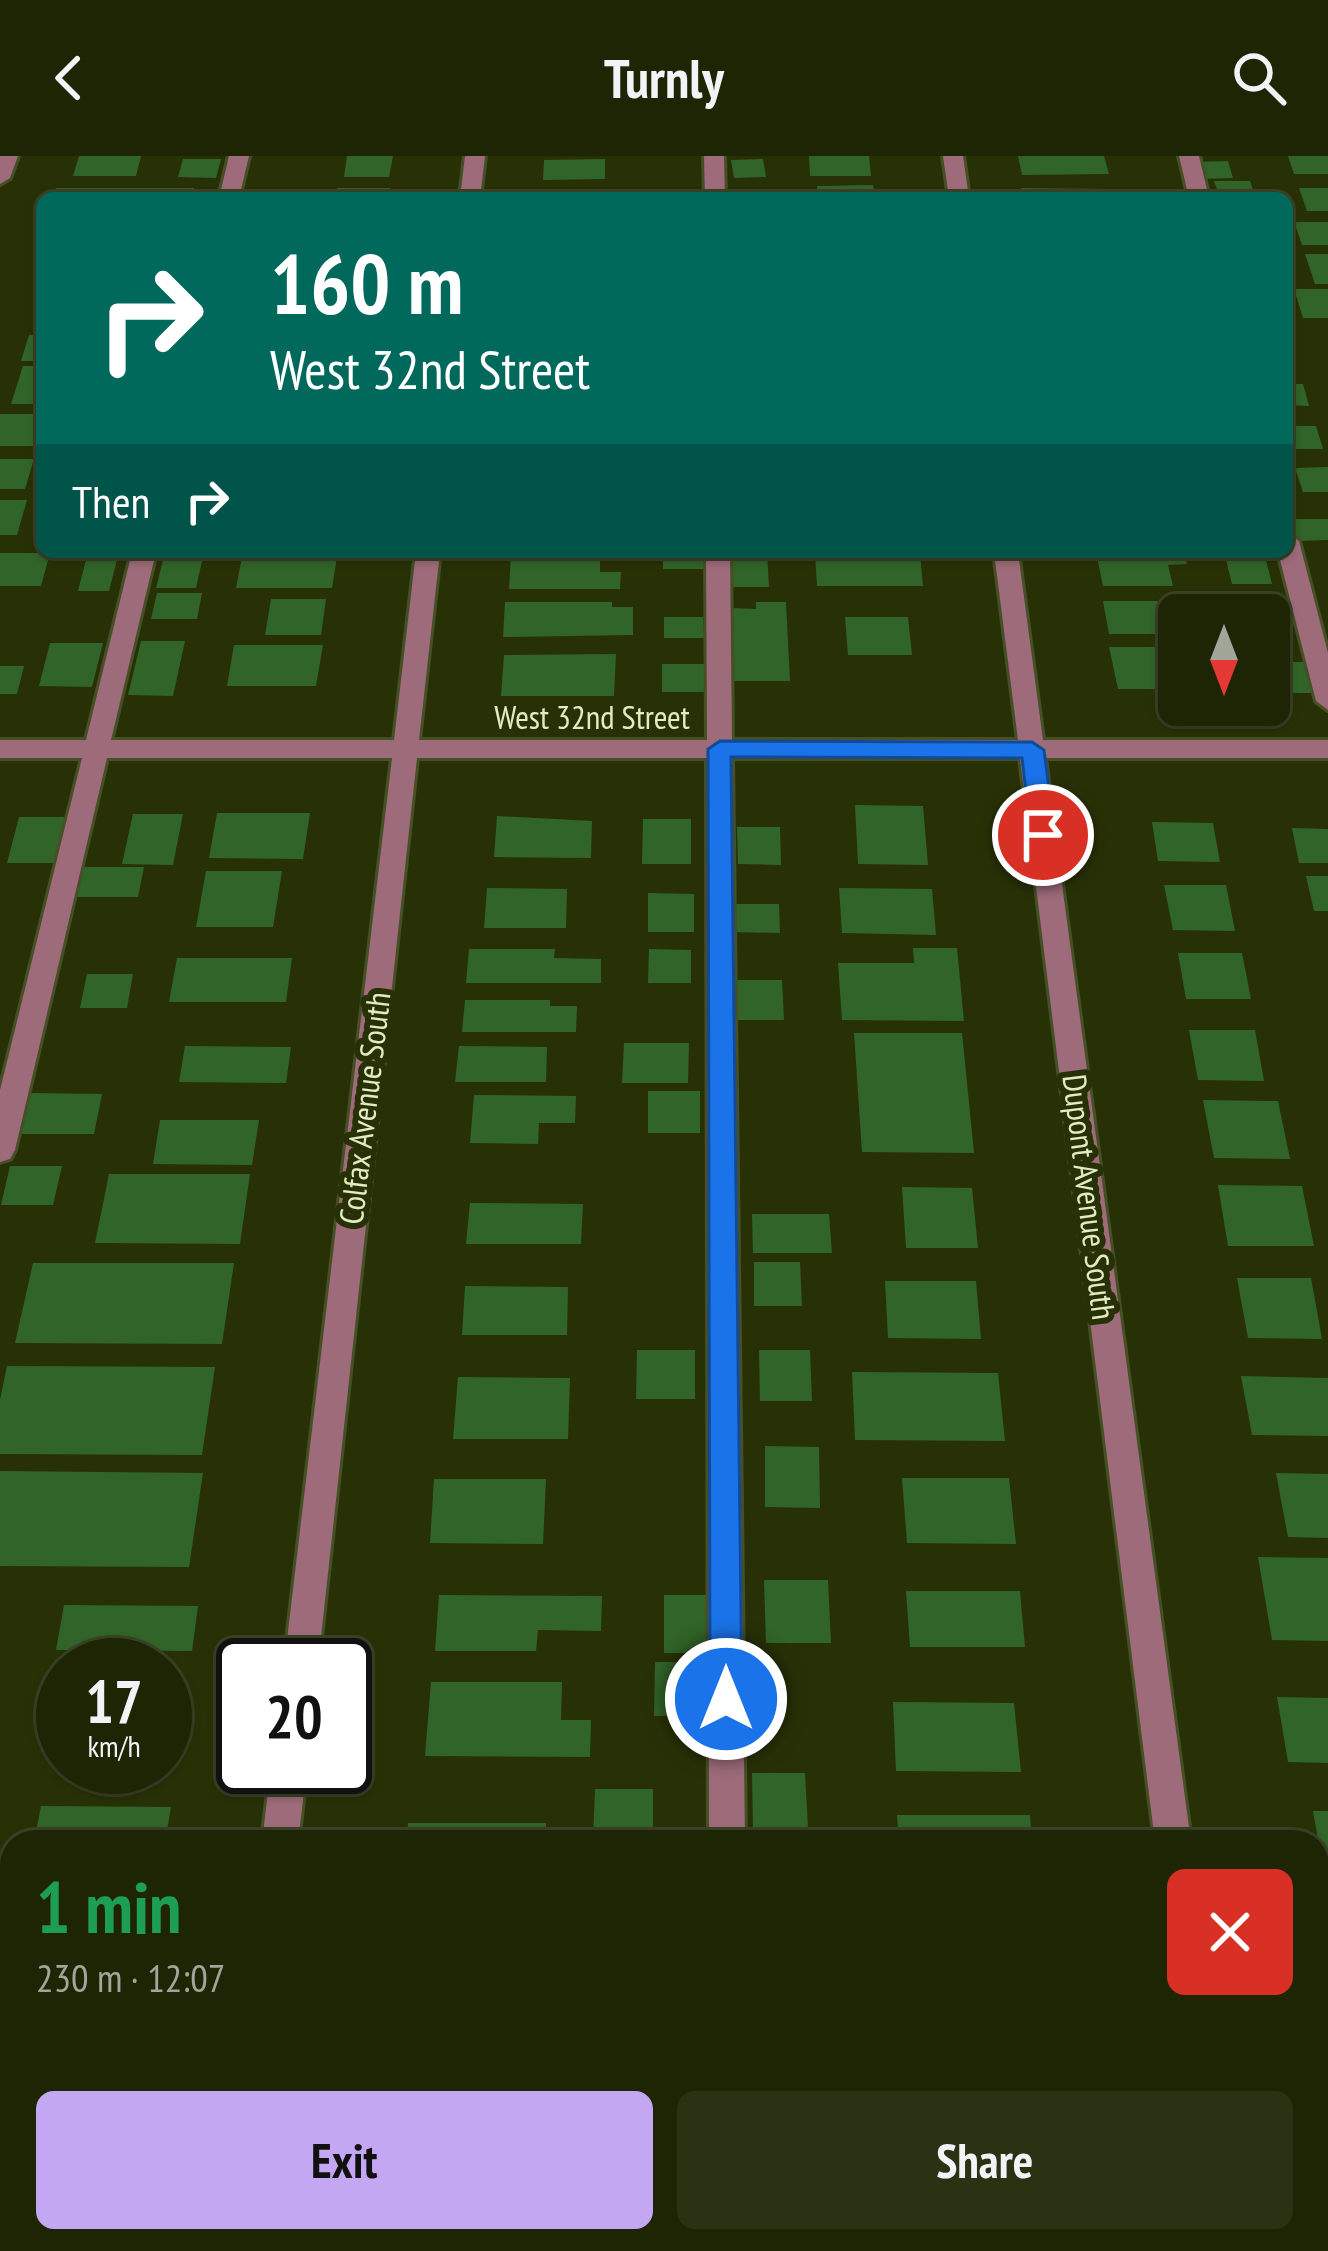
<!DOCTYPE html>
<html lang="en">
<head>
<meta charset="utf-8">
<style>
	body { margin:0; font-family:"PT Sans Narrow",sans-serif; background:#2b3113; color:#f1f3f6; height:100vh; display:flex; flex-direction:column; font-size:45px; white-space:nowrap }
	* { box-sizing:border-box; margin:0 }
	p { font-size:39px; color:#a1a59a }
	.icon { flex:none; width:66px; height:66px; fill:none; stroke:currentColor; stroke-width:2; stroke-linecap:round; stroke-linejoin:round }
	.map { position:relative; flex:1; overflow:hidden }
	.details { position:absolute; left:0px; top:1674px; width:1329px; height:423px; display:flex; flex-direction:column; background:#1e2504; border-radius:36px 36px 0 0; box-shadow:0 3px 9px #0004,0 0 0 3px #3c4226 }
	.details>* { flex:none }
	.banner { position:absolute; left:36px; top:36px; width:1257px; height:366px; border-radius:18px; box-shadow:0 3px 9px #0004,0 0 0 3px #3c4226; background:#00695c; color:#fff; overflow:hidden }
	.needle { width:78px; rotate:180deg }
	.fabs { position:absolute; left:1158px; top:438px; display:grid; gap:24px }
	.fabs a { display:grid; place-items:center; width:132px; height:132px; border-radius:18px; background:#1e2504; box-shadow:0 3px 9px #0004,0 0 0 3px #3c4226; font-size:60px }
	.speed { position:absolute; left:36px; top:1482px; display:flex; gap:24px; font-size:60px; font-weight:700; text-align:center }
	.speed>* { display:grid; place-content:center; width:156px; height:156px; border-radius:50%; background:#1e2504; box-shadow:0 3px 9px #0004,0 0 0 3px #3c4226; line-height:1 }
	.speed small { font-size:30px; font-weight:400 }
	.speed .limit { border:6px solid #111; border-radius:18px; background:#fff; color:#111 }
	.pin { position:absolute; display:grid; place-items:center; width:102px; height:102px; color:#fff; margin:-51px; border:6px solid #fff; border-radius:50%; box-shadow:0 3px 12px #0007 }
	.me { position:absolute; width:132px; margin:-66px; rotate:0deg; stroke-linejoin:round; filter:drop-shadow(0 0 9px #0008) }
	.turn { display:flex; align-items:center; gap:42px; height:252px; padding:0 36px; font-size:54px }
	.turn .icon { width:156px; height:156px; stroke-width:2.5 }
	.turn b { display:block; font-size:84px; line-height:102px }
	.then { display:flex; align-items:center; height:114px; padding:0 36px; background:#0003; gap:24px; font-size:45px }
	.round { display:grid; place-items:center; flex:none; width:126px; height:126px; border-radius:18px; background:#2b3113 }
	.head { display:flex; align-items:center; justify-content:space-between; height:204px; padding:0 36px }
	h1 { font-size:72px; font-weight:800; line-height:90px; color:#1e9e55 }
	.button { display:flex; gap:24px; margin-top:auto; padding:24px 36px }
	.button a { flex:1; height:138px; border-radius:18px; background:#c3a7f2; color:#111; font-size:48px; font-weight:800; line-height:138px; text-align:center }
	.button a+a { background:#2b3113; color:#f1f3f6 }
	header { display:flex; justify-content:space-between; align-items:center; height:156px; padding:0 36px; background:#1e2504; font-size:54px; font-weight:800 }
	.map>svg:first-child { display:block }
	.building { fill:#316428 }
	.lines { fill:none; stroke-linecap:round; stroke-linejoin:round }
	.minor-casing { stroke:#464f25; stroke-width:6 }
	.minor { fill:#9d6b79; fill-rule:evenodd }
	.route { fill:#1a73e8; stroke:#114b97; stroke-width:3 }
	.labels { text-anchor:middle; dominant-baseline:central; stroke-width:12; stroke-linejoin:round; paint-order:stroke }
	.street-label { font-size:33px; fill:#e1ecc5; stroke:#283106 }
</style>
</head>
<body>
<header><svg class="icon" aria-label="back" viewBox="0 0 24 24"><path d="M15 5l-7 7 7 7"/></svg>Turnly<svg class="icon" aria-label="search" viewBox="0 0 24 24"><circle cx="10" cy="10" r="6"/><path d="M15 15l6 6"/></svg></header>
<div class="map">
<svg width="1328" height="2095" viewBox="0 0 1328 2095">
	<rect width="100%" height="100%" fill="#283106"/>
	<path class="building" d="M 79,0 L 141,0 L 136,20 L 73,20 Z
		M 347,0 L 393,0 L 389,21 L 344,21 Z
		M 809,0 L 869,0 L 871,20 L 810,20 Z
		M 1018,0 L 1104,0 L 1109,18 L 1022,19 Z
		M 1288,0 L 1328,0 L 1328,18 L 1294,18 Z
		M 183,3 L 221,3 L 216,22 L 178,21 Z
		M 605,3 L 605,23 L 543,24 L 544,4 Z
		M 763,3 L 766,21 L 734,22 L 731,4 Z
		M 1228,5 L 1233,22 L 1201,23 L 1196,6 Z
		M 1214,25 L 1250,25 L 1256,42 L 1220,42 Z
		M 873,29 L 875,42 L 818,42 L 817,30 Z
		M 56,32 L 194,32 L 192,42 L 53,42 Z
		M 337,32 L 390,32 L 389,42 L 335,42 Z
		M 1021,32 L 1105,33 L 1107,42 L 1023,42 Z
		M 1299,32 L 1328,32 L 1328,55 L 1307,55 Z
		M 544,35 L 597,35 L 597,42 L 543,42 Z
		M 1294,66 L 1328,66 L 1328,89 L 1302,89 Z
		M 1305,98 L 1328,98 L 1328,128 L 1315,128 Z
		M 1294,133 L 1328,133 L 1328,162 L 1303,162 Z
		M 29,179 L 42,179 L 42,205 L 21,205 Z
		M 23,210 L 42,210 L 42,248 L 11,248 Z
		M 1287,228 L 1303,228 L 1309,250 L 1287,249 Z
		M 0,258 L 42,258 L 42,290 L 0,290 Z
		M 1287,270 L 1316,270 L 1323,293 L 1287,293 Z
		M 0,303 L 34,303 L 25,333 L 0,333 Z
		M 1328,311 L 1328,336 L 1303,336 L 1295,312 Z
		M 0,344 L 27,344 L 17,379 L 0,379 Z
		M 1291,363 L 1328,363 L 1328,384 L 1297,385 Z
		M 88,396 L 119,396 L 109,435 L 78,435 Z
		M 165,396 L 204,396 L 196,432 L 156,432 Z
		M 663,396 L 703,396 L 704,413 L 663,413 Z
		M 726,396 L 767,396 L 769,431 L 728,431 Z
		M 1096,396 L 1184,396 L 1187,408 L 1168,409 L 1173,430 L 1103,430 Z
		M 1224,396 L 1264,396 L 1272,428 L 1232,428 Z
		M 0,397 L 50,397 L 41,430 L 0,430 Z
		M 511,398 L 600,399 L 600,416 L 621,416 L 620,433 L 509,433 Z
		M 815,398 L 920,398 L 923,430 L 817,430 Z
		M 242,401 L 337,401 L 332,432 L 236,432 Z
		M 1234,436 L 1275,436 L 1284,468 L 1269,468 L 1269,459 L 1240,459 Z
		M 157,437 L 202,437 L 197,463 L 151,463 Z
		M 271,443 L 326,443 L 321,479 L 265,479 Z
		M 1103,445 L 1191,445 L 1194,459 L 1179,459 L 1179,478 L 1109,478 Z
		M 505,446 L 612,446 L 612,451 L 633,451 L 633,479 L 503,481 Z
		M 756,446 L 786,446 L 790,525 L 731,525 L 730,452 L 756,453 Z
		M 664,461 L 703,461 L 704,482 L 664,482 Z
		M 845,461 L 908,461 L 912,499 L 848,499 Z
		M 141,485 L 185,485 L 173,540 L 128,539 Z
		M 50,487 L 103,487 L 92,531 L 39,530 Z
		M 234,489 L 323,489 L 316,530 L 227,530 Z
		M 1109,491 L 1179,491 L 1179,533 L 1118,533 Z
		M 616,498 L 614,540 L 501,540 L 504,499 Z
		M 1269,506 L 1306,506 L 1314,537 L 1269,537 Z
		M 662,508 L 706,508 L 707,536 L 662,536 Z
		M 0,510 L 24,510 L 17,538 L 0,538 Z
		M 855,649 L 923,650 L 928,709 L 858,708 Z
		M 217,657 L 310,657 L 303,703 L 209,702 Z
		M 133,658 L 183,658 L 173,709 L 122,708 Z
		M 497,660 L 592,665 L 591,702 L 494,701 Z
		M 19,661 L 67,661 L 56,707 L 7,707 Z
		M 643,663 L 691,663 L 691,708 L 642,708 Z
		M 1152,666 L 1213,667 L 1220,706 L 1158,705 Z
		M 737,671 L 780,671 L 781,709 L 738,708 Z
		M 1292,672 L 1328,673 L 1328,707 L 1299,707 Z
		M 82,711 L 144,711 L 138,741 L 75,741 Z
		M 206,715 L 282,715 L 273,771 L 196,771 Z
		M 1306,720 L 1328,720 L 1328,755 L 1314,755 Z
		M 1164,729 L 1226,729 L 1235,775 L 1173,774 Z
		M 487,732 L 567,733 L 566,772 L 484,772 Z
		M 839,732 L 932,733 L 936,779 L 842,777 Z
		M 648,737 L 694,738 L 694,776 L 648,776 Z
		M 735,748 L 779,748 L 780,777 L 735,776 Z
		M 913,792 L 957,792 L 964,865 L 842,864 L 838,807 L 914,807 Z
		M 469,793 L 555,793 L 554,802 L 601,803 L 601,827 L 466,827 Z
		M 649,793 L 691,794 L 691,827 L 648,827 Z
		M 1178,797 L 1242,797 L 1251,843 L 1186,843 Z
		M 177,802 L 292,802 L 286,846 L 169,846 Z
		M 87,818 L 133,818 L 127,852 L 80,852 Z
		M 732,824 L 782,824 L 784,864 L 733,864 Z
		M 465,844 L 550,844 L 550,850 L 577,850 L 576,876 L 462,876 Z
		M 1189,874 L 1255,874 L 1264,925 L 1198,924 Z
		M 854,877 L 962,877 L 974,997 L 862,996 Z
		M 624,887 L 689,887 L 688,927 L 622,927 Z
		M 185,890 L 291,891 L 286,927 L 179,926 Z
		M 459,890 L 547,891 L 546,926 L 455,926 Z
		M 648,935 L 700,935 L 700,977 L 648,977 Z
		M 31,937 L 102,938 L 94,978 L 21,978 Z
		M 474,939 L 576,940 L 575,967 L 539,967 L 538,988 L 470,987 Z
		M 1203,944 L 1278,945 L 1290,1003 L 1214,1002 Z
		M 160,964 L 259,964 L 252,1009 L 153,1008 Z
		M 10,1010 L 62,1010 L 53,1049 L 1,1049 Z
		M 109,1018 L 250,1018 L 240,1088 L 95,1087 Z
		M 1218,1029 L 1302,1030 L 1314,1090 L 1228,1090 Z
		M 902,1031 L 972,1032 L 978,1092 L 906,1092 Z
		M 470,1047 L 583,1048 L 581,1088 L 466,1088 Z
		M 752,1058 L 829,1058 L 832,1097 L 753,1097 Z
		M 754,1106 L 800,1106 L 802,1150 L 754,1150 Z
		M 33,1107 L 234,1107 L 222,1188 L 15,1187 Z
		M 1237,1122 L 1311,1122 L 1322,1183 L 1248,1182 Z
		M 885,1125 L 976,1125 L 981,1183 L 888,1182 Z
		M 465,1130 L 568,1131 L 567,1179 L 462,1179 Z
		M 637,1194 L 695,1194 L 695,1243 L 636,1243 Z
		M 759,1194 L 810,1194 L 812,1245 L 760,1245 Z
		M 7,1210 L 215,1211 L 202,1299 L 0,1298 L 0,1244 Z
		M 852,1216 L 998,1217 L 1005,1285 L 855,1284 Z
		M 1241,1220 L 1328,1222 L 1328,1280 L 1252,1279 Z
		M 458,1221 L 570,1222 L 568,1283 L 453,1283 Z
		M 765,1290 L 819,1291 L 820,1352 L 765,1351 Z
		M 0,1315 L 203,1317 L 189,1411 L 0,1410 Z
		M 1276,1317 L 1328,1318 L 1328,1382 L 1288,1381 Z
		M 902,1322 L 1009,1322 L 1016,1388 L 907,1387 Z
		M 434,1323 L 546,1323 L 543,1388 L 430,1387 Z
		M 1258,1401 L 1328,1402 L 1328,1485 L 1272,1484 Z
		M 764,1424 L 828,1424 L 831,1487 L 766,1487 Z
		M 906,1435 L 1020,1435 L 1025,1491 L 910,1491 Z
		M 439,1439 L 602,1440 L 601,1475 L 538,1474 L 536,1495 L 435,1495 Z
		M 664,1439 L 709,1439 L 710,1497 L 664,1497 Z
		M 64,1449 L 198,1450 L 192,1495 L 56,1494 Z
		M 655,1506 L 712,1506 L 712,1560 L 654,1560 Z
		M 431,1526 L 562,1526 L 561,1564 L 591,1564 L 590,1601 L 425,1600 Z
		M 1277,1541 L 1328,1542 L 1328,1607 L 1288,1606 Z
		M 893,1546 L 1014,1547 L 1021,1616 L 896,1615 Z
		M 65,1611 L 158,1611 L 65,1615 Z
		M 752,1617 L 805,1617 L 808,1672 L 753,1672 Z
		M 595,1633 L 653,1633 L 653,1684 L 593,1684 Z
		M 41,1650 L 171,1651 L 165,1686 L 34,1686 Z
		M 1313,1655 L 1328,1655 L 1328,1728 L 1326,1728 Z
		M 897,1659 L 1030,1659 L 1032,1686 L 899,1686 Z
		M 408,1667 L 546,1667 L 546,1686 L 407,1686 Z
		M 1317,1759 L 1328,1759 L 1328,1850 L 1317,1799 Z"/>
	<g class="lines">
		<defs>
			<path id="minor" d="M 0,0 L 18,0 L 10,22 L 0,28 Z
				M 229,0 L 249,0 L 239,42 L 219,42 Z
				M 465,0 L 485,0 L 480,42 L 460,42 Z
				M 704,0 L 724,0 L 725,42 L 705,42 Z
				M 943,0 L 963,0 L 969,42 L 949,42 Z
				M 1179,0 L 1199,0 L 1209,42 L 1189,42 Z
				M 1287,377 L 1299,385 L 1328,497 L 1328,554 L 1316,545 L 1278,396 L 1287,396 Z
				M 132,396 L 156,396 L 111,584 L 394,584 L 416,396 L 440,396 L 419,584 L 707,584 L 706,396 L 730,396 L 732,584 L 1018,584 L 994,396 L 1018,396 L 1043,584 L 1328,584 L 1328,602 L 1045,602 L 1191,1686 L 1155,1686 L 1020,602 L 732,602 L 745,1686 L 709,1686 L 707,602 L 417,602 L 318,1509 L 284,1509 L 392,602 L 107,602 L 15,994 L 10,1003 L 0,1006 L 0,934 L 82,602 L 0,602 L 0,584 L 86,584 Z
				M 271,1611 L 307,1611 L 298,1686 L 262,1686 Z
				M 0,2016 L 12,2016 L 12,2056 L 0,2056 Z
				M 1317,2016 L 1328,2016 L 1328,2056 L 1317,2056 Z
				M 216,2085 L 256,2085 L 255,2095 L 215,2095 Z
				M 710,2085 L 750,2085 L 751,2095 L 711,2095 Z
				M 1205,2085 L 1245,2085 L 1246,2095 L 1206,2095 Z"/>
		</defs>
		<use href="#minor" class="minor-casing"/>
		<use href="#minor" class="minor"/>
	</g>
	<path class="route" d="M 720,585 L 1032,586 L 1044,594 L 1055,679 L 1043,688 L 1031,679 L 1022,602 L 731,601 L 742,1543 L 738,1554 L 726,1558 L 715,1554 L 710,1543 L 708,593 Z"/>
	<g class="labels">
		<g class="street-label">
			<text x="592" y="560">West 32nd Street</text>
			<text transform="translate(364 952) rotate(-83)">Colfax Avenue South</text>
			<text transform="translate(1090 1041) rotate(83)">Dupont Avenue South</text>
		</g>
	</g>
</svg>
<div class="fabs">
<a><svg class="needle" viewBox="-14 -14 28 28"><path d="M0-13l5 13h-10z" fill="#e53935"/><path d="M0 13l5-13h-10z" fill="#a1a59a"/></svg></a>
</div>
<div class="speed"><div>17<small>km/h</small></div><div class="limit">20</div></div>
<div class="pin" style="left:1043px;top:679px;background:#d93025"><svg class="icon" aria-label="arrive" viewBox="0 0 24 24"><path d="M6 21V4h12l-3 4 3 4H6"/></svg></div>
<svg class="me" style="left:726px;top:1543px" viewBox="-20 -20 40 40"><circle r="17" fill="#1a73e8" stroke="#fff" stroke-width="3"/><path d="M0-11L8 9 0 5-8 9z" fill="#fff"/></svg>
<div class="banner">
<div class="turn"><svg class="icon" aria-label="right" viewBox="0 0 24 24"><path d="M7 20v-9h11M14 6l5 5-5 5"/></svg><div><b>160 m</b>West 32nd Street</div></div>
<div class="then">Then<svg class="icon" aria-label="right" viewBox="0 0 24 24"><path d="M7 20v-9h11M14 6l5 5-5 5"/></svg></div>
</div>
<section class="details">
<div class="head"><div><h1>1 min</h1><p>230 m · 12:07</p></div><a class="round" style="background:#d93025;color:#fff"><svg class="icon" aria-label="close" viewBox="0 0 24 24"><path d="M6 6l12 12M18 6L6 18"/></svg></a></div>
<div class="button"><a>Exit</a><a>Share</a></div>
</section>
</div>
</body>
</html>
